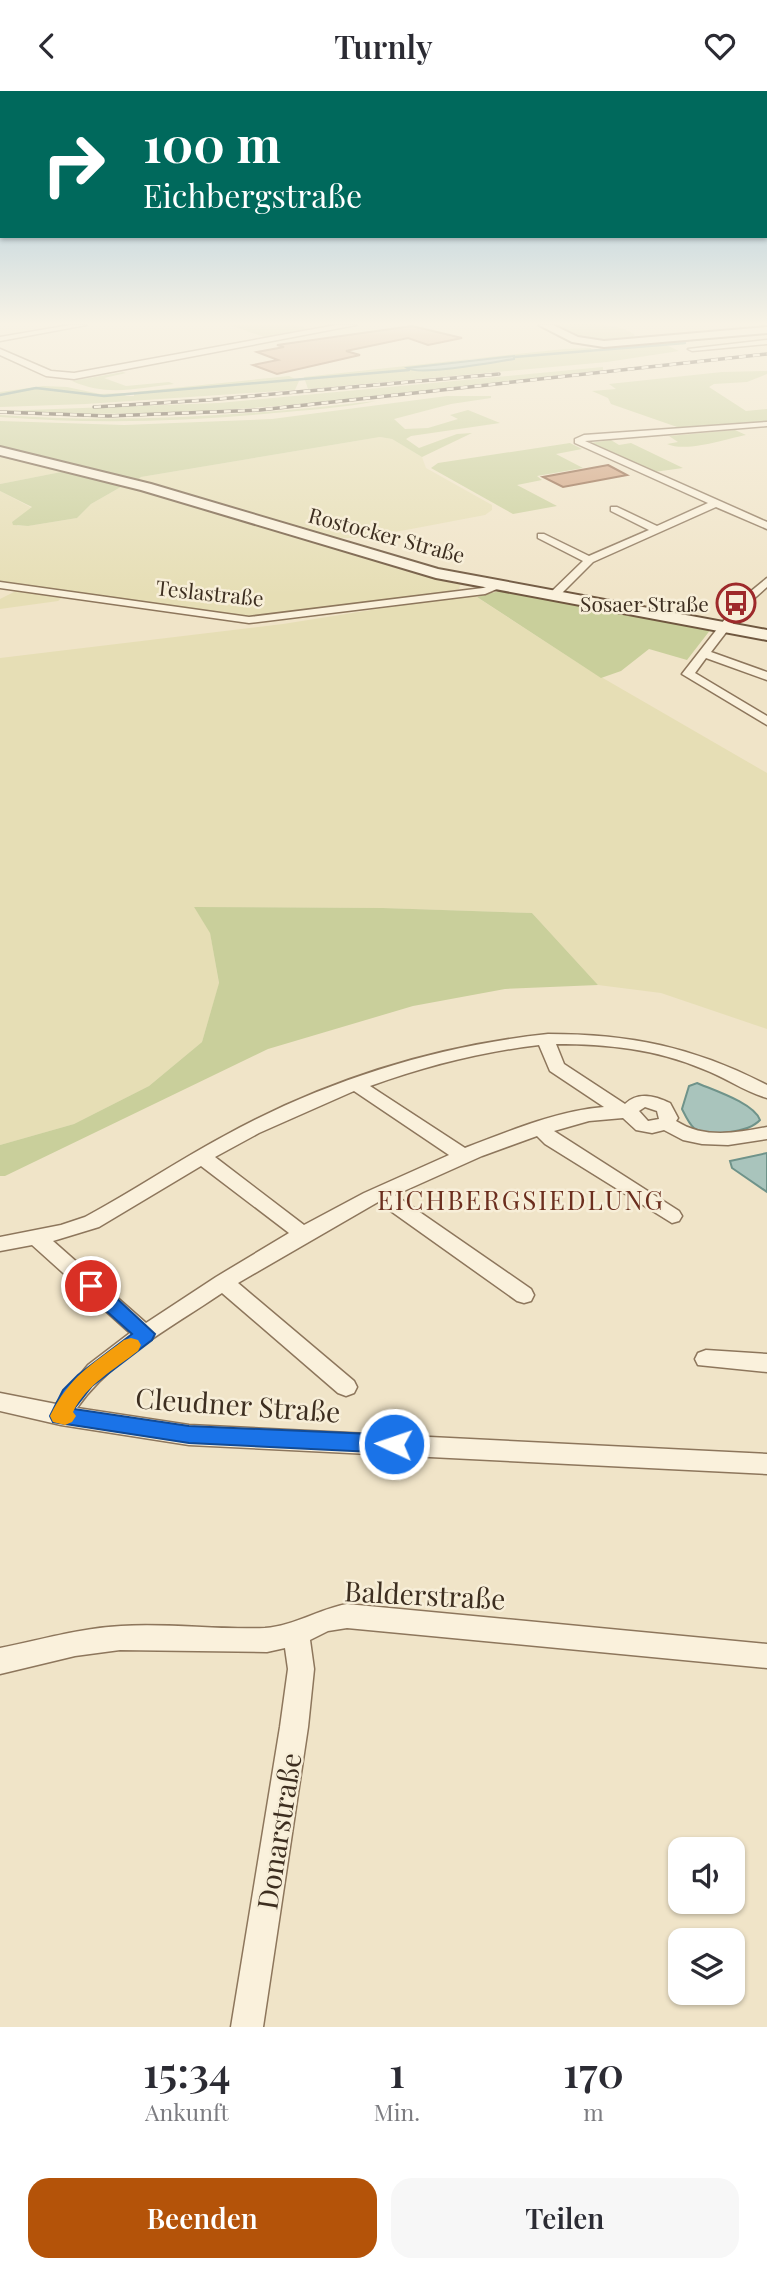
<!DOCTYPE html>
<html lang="de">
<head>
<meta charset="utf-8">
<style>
	body { margin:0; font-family:"Playfair Display",serif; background:#f7f7f7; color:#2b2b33; height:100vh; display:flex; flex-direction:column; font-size:26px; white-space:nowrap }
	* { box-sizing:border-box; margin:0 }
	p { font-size:23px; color:#7c7c81 }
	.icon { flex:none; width:38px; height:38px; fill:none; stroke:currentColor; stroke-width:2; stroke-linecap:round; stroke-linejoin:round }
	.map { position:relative; height:1936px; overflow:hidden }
	.panel { display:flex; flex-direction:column; background:#fff; flex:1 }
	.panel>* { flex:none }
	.banner { position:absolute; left:0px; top:0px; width:768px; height:147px; box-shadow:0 2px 5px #0004; background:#00695c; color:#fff; overflow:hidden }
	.buttons { position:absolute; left:668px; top:1746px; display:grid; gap:14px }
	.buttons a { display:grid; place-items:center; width:77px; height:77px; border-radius:14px; background:#fff; box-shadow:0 2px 5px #0004; font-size:35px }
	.pin { position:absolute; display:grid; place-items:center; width:60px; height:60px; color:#fff; margin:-30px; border:4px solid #fff; border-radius:50%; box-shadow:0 2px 7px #0007 }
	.me { position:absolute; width:77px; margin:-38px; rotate:273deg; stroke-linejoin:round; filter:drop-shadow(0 0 5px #0008) }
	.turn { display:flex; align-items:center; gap:24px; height:147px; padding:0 28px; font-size:32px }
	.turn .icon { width:91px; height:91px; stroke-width:2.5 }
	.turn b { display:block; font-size:49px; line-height:60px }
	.eta { display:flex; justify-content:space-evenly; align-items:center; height:119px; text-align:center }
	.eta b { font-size:42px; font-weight:600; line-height:49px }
	.button { display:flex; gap:14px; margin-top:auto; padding:14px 28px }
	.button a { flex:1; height:80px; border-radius:21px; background:#b45309; color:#fff; font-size:28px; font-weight:600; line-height:80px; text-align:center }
	.button a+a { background:#f7f7f7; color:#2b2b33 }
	header { display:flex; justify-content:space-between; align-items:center; height:91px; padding:0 28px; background:#fff; font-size:32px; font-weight:600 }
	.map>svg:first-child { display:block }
	.farmland { fill:#e6deb5 }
	.green { fill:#c9cf9b; fill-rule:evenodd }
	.water { fill:#a9c4bc; stroke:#6f938a; stroke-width:2 }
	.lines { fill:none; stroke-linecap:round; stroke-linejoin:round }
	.stream { stroke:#6f938a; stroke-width:2.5 }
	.building { fill:#cf9f7d; stroke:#8d5f41; stroke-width:2 }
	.minor-casing { stroke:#8d765c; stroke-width:3 }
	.tertiary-casing { stroke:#8d765c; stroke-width:3 }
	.secondary-casing { stroke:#6f573f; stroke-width:4 }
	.minor { fill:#faf1dc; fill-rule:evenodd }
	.tertiary { fill:#faf1dc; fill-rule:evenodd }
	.secondary { fill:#faf1dc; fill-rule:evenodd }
	.rail-casing { stroke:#3d2e20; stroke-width:3.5 }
	.rail { stroke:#f7eed8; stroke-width:2.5; stroke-dasharray:7; stroke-linecap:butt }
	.route { fill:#1a73e8; stroke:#114b97; stroke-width:2 }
	.slow { fill:#f59e0b }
	.labels { text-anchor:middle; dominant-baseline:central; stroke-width:5; stroke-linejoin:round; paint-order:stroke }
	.far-street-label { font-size:21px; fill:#3d2e20; stroke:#f7eed8 }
	.far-poi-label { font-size:21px; fill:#3d2e20; stroke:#f7eed8; text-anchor:end }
	.neighbourhood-label { font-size:26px; letter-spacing:2px; fill:#6b2e1e; stroke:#f7eed8 }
	.near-street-label { font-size:28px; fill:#3d2e20; stroke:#f7eed8 }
</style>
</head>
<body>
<header><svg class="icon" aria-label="back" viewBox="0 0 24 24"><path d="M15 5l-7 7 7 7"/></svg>Turnly<svg class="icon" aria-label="heart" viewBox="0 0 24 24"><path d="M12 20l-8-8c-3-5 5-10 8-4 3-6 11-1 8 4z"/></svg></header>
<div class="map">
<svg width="767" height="1936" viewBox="0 0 767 1936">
	<rect width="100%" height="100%" fill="#f0e4c8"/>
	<path class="farmland" d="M 380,346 L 392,348 L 422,366 L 426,377 L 492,414 L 492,419 L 485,424 L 406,439 L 354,447 L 338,447 L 322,445 L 138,389 L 141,386 Z
		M 0,362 L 60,377 L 61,381 L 0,393 Z
		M 126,393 L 461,491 L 459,498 L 447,501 L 255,526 L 0,491 L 0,400 L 32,417 L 12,431 L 18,435 L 28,435 L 77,427 L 91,413 Z
		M 18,499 L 64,505 L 58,510 L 0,518 L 0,508 Z
		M 472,503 L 589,579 L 767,682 L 767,938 L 661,902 L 598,894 L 532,822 L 383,817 L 194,816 L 210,841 L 219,893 L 202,951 L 149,995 L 74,1033 L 0,1054 L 0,567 L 283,533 Z"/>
	<path class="green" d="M 230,234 L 296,234 L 311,239 L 267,247 Z
		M 548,234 C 570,234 618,229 635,244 C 615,264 570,243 548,234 Z
		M 664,253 L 679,260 L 607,271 L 308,298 L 304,286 L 564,258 L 591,257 L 592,261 ZM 514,266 C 493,272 428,284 408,277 L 473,268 Z
		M 603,276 L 603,279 C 403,303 203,332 0,320 L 219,312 Z
		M 767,280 L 767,283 L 747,291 L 714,293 L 709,296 L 746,320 L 767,318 L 767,331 L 680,337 L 611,313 L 608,307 L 592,300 L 616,298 L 609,293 L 722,281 Z
		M 123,281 L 126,282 L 104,287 L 126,295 L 169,291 L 174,293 C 136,297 108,306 72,290 Z
		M 289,285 L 299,290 L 295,299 L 86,313 L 0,316 L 0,301 L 43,295 L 67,296 L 100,303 L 123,302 L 126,305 L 134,305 L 134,301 Z
		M 447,305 L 491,305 L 491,307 L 451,313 L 394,328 L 405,338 L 428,337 L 458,328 L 450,324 L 468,319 L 500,332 L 411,345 L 406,348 L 419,357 L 457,343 L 472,342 L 422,366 L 392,348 L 380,346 L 141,386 L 138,389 L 80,378 L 88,376 L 0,356 L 0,330 L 124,334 L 272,328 Z
		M 376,310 C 343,317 308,319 274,322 C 183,331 91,333 0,326 L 0,324 C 126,333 251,324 376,310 Z
		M 735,339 L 746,344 C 729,347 687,362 667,353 L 678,351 L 669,345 Z
		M 611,349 L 619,354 L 631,352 L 683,377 L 654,381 L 590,352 Z
		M 570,352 L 582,358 L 556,363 L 583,377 L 537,385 L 542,389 L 517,394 L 557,415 L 513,423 L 431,377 L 438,372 Z
		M 61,381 L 100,385 L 126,393 L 91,413 L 77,427 L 28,435 L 13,434 L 12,431 L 32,416 L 0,400 L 0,393 Z
		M 499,500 L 711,538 L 687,569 L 649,558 L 621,580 L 601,587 L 477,506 Z
		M 194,816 L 383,817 L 532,822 L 598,894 L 505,898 L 413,915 L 268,958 L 5,1085 L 0,1085 L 0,1054 L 74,1033 L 149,995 L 202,951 L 219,892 L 210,842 Z"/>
	<path class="water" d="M 514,265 L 514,268 C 494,271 421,285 407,277 Z
		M 697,992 C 713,999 754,1012 760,1029 C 749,1041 710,1047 694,1037 C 689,1033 685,1024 682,1018 L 689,995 Z
		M 767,1062 L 767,1101 L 732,1077 L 730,1070 Z"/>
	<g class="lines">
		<path class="stream" d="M 514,266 L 685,252
			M 0,304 L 36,297 L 104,305 L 409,279"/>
	</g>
	<path class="building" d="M 412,235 L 462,247 L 428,254 L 408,247 L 346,260 L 360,264 L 277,283 L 253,274 L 278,269 L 257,261 L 284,256 L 277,254 Z
		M 608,374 L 627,384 L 563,396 L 543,386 Z"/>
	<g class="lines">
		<defs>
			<path id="minor" d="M 70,234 L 86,234 L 0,250 L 0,246 Z
				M 767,249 L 767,253 L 692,260 L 688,258 Z
				M 767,331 L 767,335 L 585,350 L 767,431 L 767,438 L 716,416 L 593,471 L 558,506 L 550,506 L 550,502 L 583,470 L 538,447 L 538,443 L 544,443 L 589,465 L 649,439 L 611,420 L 611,416 L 617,416 L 657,435 L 708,412 L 575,352 L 575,348 L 584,344 Z
				M 767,487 L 767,496 L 747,514 L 711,561 L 767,581 L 767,589 L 706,567 L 695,582 L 767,625 L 767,634 L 682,583 L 739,510 Z
				M 0,491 L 249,526 L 483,497 L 499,492 L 504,495 L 485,503 L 249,532 L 0,497 Z
				M 548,943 C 630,943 694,956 767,994 L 767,1007 C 745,1001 725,986 703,978 C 656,958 607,953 556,953 L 564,973 L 625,1013 C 638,1000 655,1005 670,1012 L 678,1027 L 676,1030 C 704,1048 736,1042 767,1036 L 767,1048 L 728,1054 L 702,1053 L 683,1049 L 664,1039 L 652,1042 L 636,1039 L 623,1027 L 589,1030 L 554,1040 L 679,1120 L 682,1125 L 679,1130 L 672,1132 L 545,1053 L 537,1045 L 482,1065 L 395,1104 L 531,1198 L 534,1204 L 531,1210 L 524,1212 L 517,1210 L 378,1111 L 238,1192 L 354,1290 L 357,1296 L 354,1302 L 346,1305 L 338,1302 L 222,1202 C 172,1236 112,1267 77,1317 L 189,1334 L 767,1363 L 767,1383 L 189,1354 L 61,1334 L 0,1320 L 0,1302 L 56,1313 L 88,1274 L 130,1242 L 32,1154 L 0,1160 L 0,1146 L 61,1134 L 85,1126 C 132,1101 177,1070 224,1045 C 324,990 435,955 548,943 ZM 539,954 L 550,980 L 604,1016 C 560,1019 506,1041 465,1057 L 370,995 C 426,975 480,961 539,954 ZM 354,1000 L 449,1064 L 364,1102 L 304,1134 L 215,1066 L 259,1042 ZM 645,1016 L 657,1020 L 659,1028 L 648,1030 L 639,1020 ZM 201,1075 L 289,1142 L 216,1186 L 146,1232 L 53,1150 L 99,1136 Z
				M 706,1259 L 767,1263 L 767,1281 L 698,1274 L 695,1268 L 698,1262 Z
				M 347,1513 L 767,1553 L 767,1577 L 347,1537 L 328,1540 L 310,1549 L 314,1578 L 308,1636 L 263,1936 L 231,1936 L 280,1636 L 288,1578 L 285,1557 L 267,1561 L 120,1559 L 75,1565 L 0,1583 L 0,1557 C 40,1549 80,1537 121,1535 C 169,1532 217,1539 265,1537 C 294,1535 319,1518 347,1513 Z"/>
			<path id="tertiary" d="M 336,234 L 356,234 L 74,288 L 46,285 L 0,264 L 0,258 L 51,280 L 74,282 Z"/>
			<path id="secondary" d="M 539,234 L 553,234 L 578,246 L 604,250 L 767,236 L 767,242 L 604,256 L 572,251 Z
				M 0,356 L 151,393 L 438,478 L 767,539 L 767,549 L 436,487 L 141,399 L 0,364 Z"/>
		</defs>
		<use href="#minor" class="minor-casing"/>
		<use href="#tertiary" class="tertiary-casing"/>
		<use href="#secondary" class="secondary-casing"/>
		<use href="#minor" class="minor"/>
		<use href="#tertiary" class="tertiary"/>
		<use href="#secondary" class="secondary"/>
		<defs>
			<path id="rail" d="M 94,316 L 207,309 L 499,283
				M 0,321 L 108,325 L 260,319 L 767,263"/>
		</defs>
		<use href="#rail" class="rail-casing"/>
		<use href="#rail" class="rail"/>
	</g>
	<linearGradient id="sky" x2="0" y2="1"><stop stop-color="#8fbad6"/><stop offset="0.46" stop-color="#f8f3e6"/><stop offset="1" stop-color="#f8f3e6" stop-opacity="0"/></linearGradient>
	<rect width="767" height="505" fill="url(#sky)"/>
	<path class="route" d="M 91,1188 L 98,1190 L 155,1243 L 152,1249 L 92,1295 L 74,1318 L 189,1335 L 394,1344 L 402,1347 L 405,1353 L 402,1359 L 394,1362 L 189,1352 L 53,1331 L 50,1325 L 63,1299 L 78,1284 L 132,1243 L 84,1200 L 81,1195 L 84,1190 Z"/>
	<path class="slow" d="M 131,1247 L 138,1249 L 141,1254 L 138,1260 C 115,1278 86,1294 73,1321 L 76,1325 L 72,1331 L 65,1334 L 53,1331 L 50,1325 C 70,1285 90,1275 124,1249 Z"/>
	<defs>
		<symbol id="bus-ring" viewBox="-11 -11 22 22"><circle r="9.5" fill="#f7eed8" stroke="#9e2a2b" stroke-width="1.5"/><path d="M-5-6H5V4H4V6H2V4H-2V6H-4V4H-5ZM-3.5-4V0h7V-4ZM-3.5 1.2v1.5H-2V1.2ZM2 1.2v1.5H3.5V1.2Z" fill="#9e2a2b"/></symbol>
	</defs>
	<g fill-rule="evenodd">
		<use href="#bus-ring" x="714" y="490" width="44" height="44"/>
	</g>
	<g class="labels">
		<g class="far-street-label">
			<text transform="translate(387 443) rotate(15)">Rostocker Straße</text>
			<text transform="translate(210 501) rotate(6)">Teslastraße</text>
		</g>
		<g class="far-poi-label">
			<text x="709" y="512">Sosaer Straße</text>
		</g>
		<g class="neighbourhood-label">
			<text x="521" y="1108">EICHBERGSIEDLUNG</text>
		</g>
		<g class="near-street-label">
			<text transform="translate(238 1313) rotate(4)">Cleudner Straße</text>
			<text transform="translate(425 1503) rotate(3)">Balderstraße</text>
			<text transform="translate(278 1740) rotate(-81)">Donarstraße</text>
		</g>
	</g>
</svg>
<div class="buttons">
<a><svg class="icon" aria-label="sound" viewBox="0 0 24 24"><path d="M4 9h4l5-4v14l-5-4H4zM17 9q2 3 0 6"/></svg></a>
<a><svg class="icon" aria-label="layers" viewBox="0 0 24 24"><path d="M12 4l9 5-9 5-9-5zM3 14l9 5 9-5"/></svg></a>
</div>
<div class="pin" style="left:91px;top:1195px;background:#d93025"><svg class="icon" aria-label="arrive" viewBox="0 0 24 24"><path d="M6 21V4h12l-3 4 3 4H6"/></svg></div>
<svg class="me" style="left:394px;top:1353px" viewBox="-20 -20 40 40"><circle r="17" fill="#1a73e8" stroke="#fff" stroke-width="3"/><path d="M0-11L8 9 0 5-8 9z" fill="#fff"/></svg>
<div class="banner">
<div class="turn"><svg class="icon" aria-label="right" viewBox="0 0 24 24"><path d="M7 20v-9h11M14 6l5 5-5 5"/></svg><div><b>100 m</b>Eichbergstraße</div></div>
</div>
</div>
<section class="panel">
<div class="eta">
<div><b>15:34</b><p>Ankunft</p></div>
<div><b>1</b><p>Min.</p></div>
<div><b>170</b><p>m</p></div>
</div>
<div class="button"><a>Beenden</a><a>Teilen</a></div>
</section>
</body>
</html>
